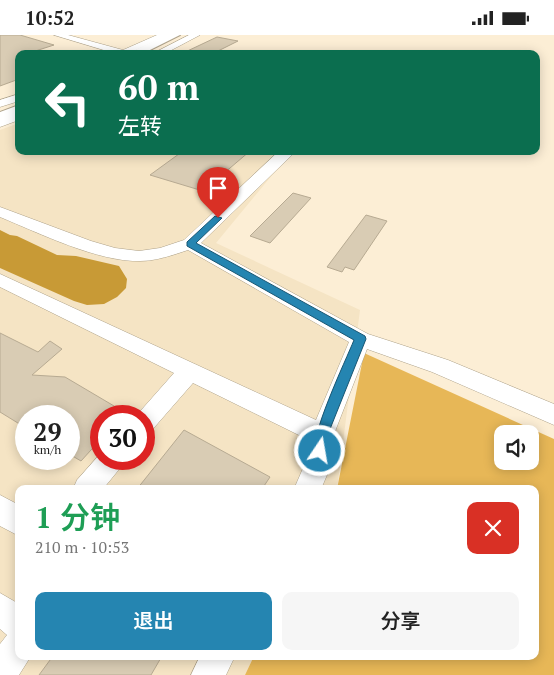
<!DOCTYPE html>
<html lang="zh">
<head>
<meta charset="utf-8">
<style>
	body { margin:0; font-family:"PT Serif","Noto Sans SC",serif; background:#f6f6f6; color:#222; height:100vh; display:flex; flex-direction:column; font-size:19px; white-space:nowrap }
	* { box-sizing:border-box; margin:0 }
	p { font-size:16px; color:#767676 }
	.icon { flex:none; width:28px; height:28px; fill:none; stroke:currentColor; stroke-width:2; stroke-linecap:round; stroke-linejoin:round }
	.map { position:relative; flex:1; overflow:hidden }
	.side { position:absolute; left:15px; top:450px; width:524px; height:175px; display:flex; flex-direction:column; background:#fff; border-radius:10px; box-shadow:0 2px 12px #0003 }
	.side>* { flex:none }
	.banner { position:absolute; left:15px; top:15px; width:525px; height:105px; border-radius:10px; box-shadow:0 2px 12px #0003; background:#0b6e4f; color:#fff; overflow:hidden }
	.tools { position:absolute; left:494px; top:390px; display:grid; gap:10px }
	.tools a { display:grid; place-items:center; width:45px; height:45px; border-radius:10px; background:#fff; box-shadow:0 2px 12px #0003; font-size:25px }
	.speed { position:absolute; left:15px; top:370px; display:flex; gap:10px; font-size:25px; font-weight:700; text-align:center }
	.speed>* { display:grid; place-content:center; width:65px; height:65px; border-radius:50%; background:#fff; box-shadow:0 2px 12px #0003; line-height:1 }
	.speed small { font-size:12px; font-weight:400 }
	.speed .limit { border:8px solid #d22; background:#fff; color:#111 }
	.pin { position:absolute; display:grid; place-items:center; width:42px; height:42px; color:#fff; margin:-51px -21px; border-radius:50% 50% 50% 0; rotate:-45deg; box-shadow:0 0 5px #0007 }
	.pin .icon { rotate:45deg }
	.me { position:absolute; width:55px; margin:-28px; rotate:12deg; stroke-linejoin:round; filter:drop-shadow(0 0 4px #0008) }
	.turn { display:flex; align-items:center; gap:18px; height:105px; padding:0 20px; font-size:22px }
	.turn .icon { width:65px; height:65px; stroke-width:2.5 }
	.turn b { display:block; font-size:35px; line-height:42px }
	.round { display:grid; place-items:center; flex:none; width:52px; height:52px; border-radius:10px; background:#f6f6f6 }
	.summary { display:flex; align-items:center; justify-content:space-between; height:85px; padding:0 20px }
	h1 { font-size:30px; font-weight:600; line-height:38px; color:#1e9e55 }
	.cta { display:flex; gap:10px; margin-top:auto; padding:10px 20px }
	.cta a { flex:1; height:58px; border-radius:10px; background:#2585b1; color:#fff; font-size:20px; font-weight:600; line-height:58px; text-align:center }
	.cta a+a { background:#f6f6f6; color:#222 }
	.status { display:flex; justify-content:space-between; align-items:center; height:35px; padding:0 25px; background:#fff; direction:ltr }
	.status svg { height:14px; fill:currentColor }
	.map>svg:first-child { display:block }
	.built { fill:#f5e4c4; fill-rule:evenodd }
	.forest { fill:#e7b757; fill-rule:evenodd }
	.water { fill:#c89a36 }
	.building { fill:#d9ccb4; stroke:#b7aa92 }
	.lines { fill:none; stroke-linecap:round; stroke-linejoin:round }
	.minor-casing { stroke:#aea28a; stroke-width:1 }
	.major-casing { stroke:#aea28a; stroke-width:2 }
	.minor { fill:#fff; fill-rule:evenodd }
	.major { fill:#fff; fill-rule:evenodd }
	.route { fill:#2585b1; stroke:#185673 }
</style>
</head>
<body>
<div class="status"><b>10:52</b><svg viewBox="0 0 49 12"><path d="M0 12V9h3v3zM5 12V6h3v6zM10 12V3h3v9zM15 12V0h3v12zM26 1h20v11H26zM47 4h2v5h-2z"/></svg></div>
<div class="map">
<svg width="554" height="640" viewBox="0 0 554 640">
	<rect width="100%" height="100%" fill="#fceed5"/>
	<path class="built" d="M 19,88 L 19,116 L 292,116 L 216,208 L 360,275 L 337,454 L 19,454 L 19,621 L 254,621 L 245,640 L 0,640 L 0,95 ZM 26,381 L 69,381 L 69,424 L 26,424 ZM 101,381 L 144,381 L 144,424 L 101,424 Z"/>
	<path class="forest" d="M 364,318 L 554,404 L 554,640 L 245,640 L 254,621 L 535,621 L 535,454 L 337,454 ZM 502,399 L 530,399 L 530,426 L 502,426 Z"/>
	<path class="water" d="M 0,195 L 10,200 L 17,201 L 57,220 L 76,221 L 119,231 L 127,244 L 126,253 L 117,262 L 104,269 L 87,270 L 74,266 L 0,233 Z"/>
	<path class="building" d="M 0,0 L 20,0 L 54,10 L 26,19 L 19,19 L 19,44 L 0,51 Z
		M 217,2 L 238,6 L 212,19 L 181,19 Z
		M 183,116 L 250,116 L 203,156 L 150,140 Z
		M 293,158 L 311,163 L 270,208 L 250,201 Z
		M 366,180 L 387,186 L 354,235 L 345,232 L 342,237 L 327,232 Z
		M 0,298 L 38,317 L 50,306 L 62,314 L 32,340 L 65,342 L 131,381 L 101,381 L 101,404 L 81,426 L 69,419 L 69,381 L 26,381 L 26,393 L 0,377 Z
		M 184,395 L 270,442 L 262,454 L 137,454 Z
		M 53,621 L 162,621 L 151,640 L 39,640 Z"/>
	<g class="lines">
		<defs>
			<path id="minor" d="M 54,0 L 68,0 L 123,15 L 157,0 L 168,0 L 132,17 L 133,19 L 117,19 Z
				M 189,0 L 200,0 L 164,19 L 152,19 Z
				M 19,59 L 19,66 L 0,72 L 0,65 Z
				M 19,78 L 19,85 L 0,92 L 0,84 Z
				M 279,116 L 293,116 L 293,119 L 201,208 L 368,299 L 448,325 L 554,369 L 554,390 L 432,337 L 367,314 L 334,399 L 330,433 L 321,454 L 294,454 L 304,431 L 309,405 L 193,348 L 152,395 L 144,398 L 144,381 L 136,381 L 174,338 L 0,252 L 0,239 L 316,385 L 349,307 L 188,215 C 173,220 156,226 140,226 C 98,227 39,198 0,182 L 0,172 L 91,206 L 115,213 L 139,216 L 160,213 L 184,205 Z
				M 101,418 L 101,424 L 125,424 L 121,432 L 103,454 L 73,454 L 77,445 Z
				M 0,460 L 19,470 L 19,501 L 0,491 Z
				M 0,558 L 19,569 L 19,621 L 31,621 L 19,640 L 0,640 L 0,609 L 7,600 L 0,594 Z
				M 200,621 L 235,621 L 226,640 L 191,640 Z"/>
			<path id="major" d="M 166,0 L 180,0 L 142,19 L 127,19 Z
				M 19,70 L 19,79 L 0,86 L 0,77 Z"/>
		</defs>
		<use href="#minor" class="minor-casing"/>
		<use href="#major" class="major-casing"/>
		<use href="#minor" class="minor"/>
		<use href="#major" class="major"/>
	</g>
	<path class="route" d="M 215,181 L 222,183 L 196,208 L 365,301 L 366,304 L 328,399 L 324,421 L 320,422 L 315,421 C 308,404 346,325 354,305 L 187,211 L 187,207 Z"/>
</svg>
<div class="tools">
<a><svg class="icon" aria-label="sound" viewBox="0 0 24 24"><path d="M4 9h4l5-4v14l-5-4H4zM17 9q2 3 0 6"/></svg></a>
</div>
<div class="speed"><div>29<small>km/h</small></div><div class="limit">30</div></div>
<div class="pin" style="left:218px;top:183px;background:#d93025"><svg class="icon" aria-label="arrive" viewBox="0 0 24 24"><path d="M6 21V4h12l-3 4 3 4H6"/></svg></div>
<svg class="me" style="left:320px;top:416px" viewBox="-20 -20 40 40"><circle r="17" fill="#2585b1" stroke="#fff" stroke-width="3"/><path d="M0-11L8 9 0 5-8 9z" fill="#fff"/></svg>
<div class="banner">
<div class="turn"><svg class="icon" aria-label="left" viewBox="0 0 24 24"><path d="M17 20v-9H6M10 6l-5 5 5 5"/></svg><div><b>60 m</b>左转</div></div>
</div>
<section class="side">
<div class="summary"><div><h1>1 分钟</h1><p>210 m · 10:53</p></div><a class="round" style="background:#d93025;color:#fff"><svg class="icon" aria-label="close" viewBox="0 0 24 24"><path d="M6 6l12 12M18 6L6 18"/></svg></a></div>
<div class="cta"><a>退出</a><a>分享</a></div>
</section>
</div>
</body>
</html>
